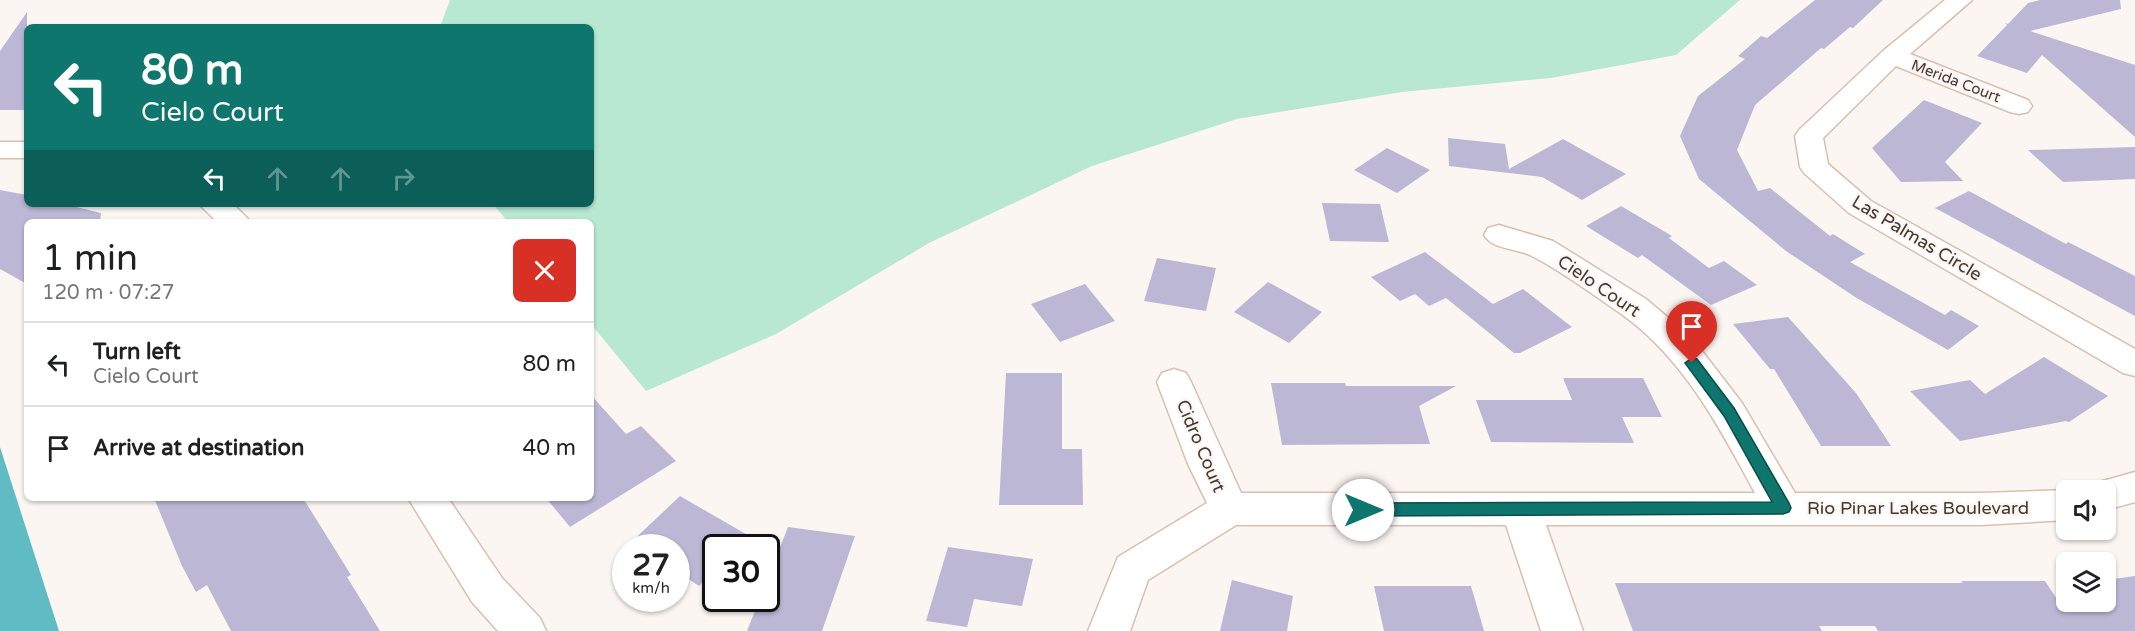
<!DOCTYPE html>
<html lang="en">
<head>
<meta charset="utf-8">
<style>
	body { margin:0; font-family:"Varela Round",sans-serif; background:#f2f2f2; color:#202124; height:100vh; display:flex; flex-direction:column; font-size:22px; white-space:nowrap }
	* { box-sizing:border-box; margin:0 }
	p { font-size:20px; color:#757577 }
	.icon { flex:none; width:33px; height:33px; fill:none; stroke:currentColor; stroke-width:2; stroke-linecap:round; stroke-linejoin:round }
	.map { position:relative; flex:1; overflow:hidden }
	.drawer { position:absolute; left:24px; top:219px; width:570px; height:282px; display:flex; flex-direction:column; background:#fff; border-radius:9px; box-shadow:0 2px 4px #0004 }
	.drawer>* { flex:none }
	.top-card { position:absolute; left:24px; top:24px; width:570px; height:183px; border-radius:9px; box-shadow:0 2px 4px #0004; background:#0f766e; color:#fff; overflow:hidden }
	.buttons { position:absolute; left:2056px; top:480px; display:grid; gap:12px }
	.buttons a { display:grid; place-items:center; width:60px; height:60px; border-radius:9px; background:#fff; box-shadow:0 2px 4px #0004; font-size:30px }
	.speed { position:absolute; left:612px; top:534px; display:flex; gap:12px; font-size:30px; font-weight:700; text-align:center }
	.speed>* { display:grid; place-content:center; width:78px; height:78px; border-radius:50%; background:#fff; box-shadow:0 2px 4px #0004; line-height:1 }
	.speed small { font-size:15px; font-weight:400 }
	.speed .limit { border:3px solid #111; border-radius:9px; background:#fff; color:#111 }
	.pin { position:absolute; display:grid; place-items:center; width:51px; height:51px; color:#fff; margin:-62px -26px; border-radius:50% 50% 50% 0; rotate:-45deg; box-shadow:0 0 6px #0007 }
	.pin .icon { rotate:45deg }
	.me { position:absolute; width:66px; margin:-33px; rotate:90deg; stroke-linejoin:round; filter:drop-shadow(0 0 4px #0008) }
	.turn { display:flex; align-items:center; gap:21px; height:126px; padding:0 18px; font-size:27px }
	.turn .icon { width:78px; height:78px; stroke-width:2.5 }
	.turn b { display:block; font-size:42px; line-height:51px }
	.lanes { display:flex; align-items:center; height:57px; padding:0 18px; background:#0003; justify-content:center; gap:30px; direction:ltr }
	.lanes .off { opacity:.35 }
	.round { display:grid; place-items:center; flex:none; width:63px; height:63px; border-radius:9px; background:#f2f2f2 }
	.head { display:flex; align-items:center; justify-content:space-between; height:102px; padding:0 18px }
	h1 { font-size:36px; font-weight:600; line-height:45px }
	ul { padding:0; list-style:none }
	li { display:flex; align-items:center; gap:18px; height:84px; padding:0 18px; border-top:2px solid #e0e0e0 }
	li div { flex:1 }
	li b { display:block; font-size:22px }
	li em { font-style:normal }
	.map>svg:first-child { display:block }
	.green { fill:#b8e8d1 }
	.water { fill:#5fbcc5 }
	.building { fill:#bcb7d5 }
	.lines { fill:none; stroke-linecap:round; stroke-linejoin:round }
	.street-casing { stroke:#dcbead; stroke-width:3 }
	.street { fill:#fff; fill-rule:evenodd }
	.route { fill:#0f766e; stroke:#0a4d48; stroke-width:1.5 }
	.labels { text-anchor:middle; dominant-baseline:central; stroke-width:4.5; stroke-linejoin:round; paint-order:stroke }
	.far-street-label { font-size:15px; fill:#433730; stroke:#fcf6f2 }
	.street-label { font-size:18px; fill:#433730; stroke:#fcf6f2 }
</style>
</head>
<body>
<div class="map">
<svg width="2135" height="631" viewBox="0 0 2135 631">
	<rect width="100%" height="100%" fill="#fcf6f2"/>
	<path class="green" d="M 450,0 L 1740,0 L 1676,55 L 1551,78 L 1402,92 L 1237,119 L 1092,166 L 929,243 L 776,334 L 646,391 L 591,324 L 591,222 L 508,222 L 493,204 L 591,204 L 591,27 L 440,27 Z"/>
	<path class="water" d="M 0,447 L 59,631 L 0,631 Z"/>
	<path class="building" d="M 1815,0 L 1883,0 L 1853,28 L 1850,27 L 1824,49 L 1821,48 L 1755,105 L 1737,150 L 1758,191 L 1770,188 L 1830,236 L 1833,234 L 1865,254 L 1850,262 L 1945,315 L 1951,310 L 1979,326 L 1948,350 L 1855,297 L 1786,251 L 1699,179 L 1680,136 L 1698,96 L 1745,59 L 1738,56 L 1761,36 L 1767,38 Z
		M 2040,0 L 2120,0 L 2121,9 L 2030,31 L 2135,65 L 2135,137 L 2042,55 L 2027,73 L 1977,56 L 2007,25 L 2005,23 L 2008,24 L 2028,3 Z
		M 27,12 L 27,110 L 0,110 L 0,51 Z
		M 1924,100 L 1982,123 L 1945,162 L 1963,181 L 1901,182 L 1872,148 Z
		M 1448,138 L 1505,144 L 1509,169 L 1563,139 L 1626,174 L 1582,200 L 1542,177 L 1449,166 Z
		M 2135,147 L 2135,179 L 2063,182 L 2028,150 Z
		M 1387,148 L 1430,170 L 1397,193 L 1354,170 Z
		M 0,190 L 27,195 L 27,204 L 64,204 L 101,213 L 100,222 L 27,222 L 27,284 L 0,269 Z
		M 1969,191 L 2066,244 L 2068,242 L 2135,276 L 2135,316 L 1935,208 Z
		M 1322,203 L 1380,204 L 1389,242 L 1330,241 Z
		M 1621,206 L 1672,236 L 1669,238 L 1709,268 L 1724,261 L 1757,285 L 1711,305 L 1642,255 L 1638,258 L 1586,226 Z
		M 1425,252 L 1493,304 L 1523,289 L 1572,327 L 1520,353 L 1514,353 L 1446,298 L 1429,306 L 1415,294 L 1400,301 L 1371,277 Z
		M 1157,258 L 1216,268 L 1206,311 L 1144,301 Z
		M 1268,282 L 1322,312 L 1289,343 L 1234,312 Z
		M 1085,284 L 1115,321 L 1060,342 L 1031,304 Z
		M 1788,317 L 1856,393 L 1891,446 L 1821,446 L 1774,369 L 1770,369 L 1733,324 Z
		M 2044,357 L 2108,396 L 2069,422 L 2066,421 L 1960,441 L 1910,391 L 1970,380 L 1985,394 Z
		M 1006,373 L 1062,373 L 1062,449 L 1082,449 L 1083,505 L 999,505 Z
		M 1563,378 L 1643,378 L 1662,417 L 1622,417 L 1634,443 L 1491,442 L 1476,400 L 1572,400 Z
		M 1271,383 L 1345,383 L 1346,386 L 1456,386 L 1419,406 L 1430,444 L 1282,445 Z
		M 591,395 L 626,434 L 641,426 L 676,461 L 570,527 L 546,498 L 591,498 Z
		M 680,496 L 770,548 L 716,548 L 716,569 L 699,586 L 676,571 L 676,548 L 625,548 Z
		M 154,498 L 303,498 L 351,575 L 347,577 L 380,631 L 231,631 L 207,585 L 196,592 L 182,566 Z
		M 788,527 L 855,536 L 822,631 L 747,631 L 760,598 L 766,598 L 766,583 Z
		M 948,547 L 1033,559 L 1022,606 L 974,599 L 967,627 L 926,621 Z
		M 2135,576 L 2135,631 L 1878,631 L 1875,626 L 1819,626 L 1822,631 L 1633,631 L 1615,583 L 1963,583 L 1961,581 L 2045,581 L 2059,602 L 2106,602 L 2106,580 Z
		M 1232,580 L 1293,596 L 1287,631 L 1220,631 Z
		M 1374,586 L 1471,586 L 1484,631 L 1384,631 Z"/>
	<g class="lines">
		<defs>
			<path id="street" d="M 1945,0 L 1972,0 L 1910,54 L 2028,100 L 2032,106 L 2028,112 L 2019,114 L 2010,112 L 1896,66 L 1823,138 L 1828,164 L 1871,201 L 2135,349 L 2135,376 L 2123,373 L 1849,213 L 1804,173 L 1800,167 L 1795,136 L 1799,130 L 1883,51 Z
				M 0,142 L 27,142 L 27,158 L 0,158 Z
				M 199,204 L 233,204 L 251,222 L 217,222 Z
				M 1499,225 L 1553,241 L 1646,299 L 1692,338 L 1742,403 L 1795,493 L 1981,493 L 2067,490 L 2070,490 L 2067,490 L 2067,520 L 1981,525 L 1546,525 L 1583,631 L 1541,631 L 1506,525 L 1236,525 L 1148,580 L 1130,631 L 1088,631 L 1118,557 L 1207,503 L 1188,464 L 1157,382 L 1162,373 L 1174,369 L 1186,373 L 1191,382 L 1241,493 L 1755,493 C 1720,428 1683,357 1620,313 C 1592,294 1563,272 1532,256 C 1517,248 1493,250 1484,235 L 1488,228 Z
				M 2135,472 L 2135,502 L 2106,510 L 2106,490 L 2089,490 L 2092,484 Z
				M 408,498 L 448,498 L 502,578 L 540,618 L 546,631 L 498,631 L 472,602 Z"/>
		</defs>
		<use href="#street" class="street-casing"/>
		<use href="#street" class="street"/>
	</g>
	<path class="route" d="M 1692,358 L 1697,359 L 1734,408 L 1789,503 L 1791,508 L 1789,512 L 1783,514 L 1363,516 L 1358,514 L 1355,510 L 1358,505 L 1363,503 L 1772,502 L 1724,416 L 1685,363 Z"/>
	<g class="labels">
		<g class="far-street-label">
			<text transform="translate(1956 81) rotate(21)">Merida Court</text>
		</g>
		<g class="street-label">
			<text transform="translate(1917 238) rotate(31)">Las Palmas Circle</text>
			<text transform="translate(1599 286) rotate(34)">Cielo Court</text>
			<text transform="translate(1201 446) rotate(67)">Cidro Court</text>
			<text x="1918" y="508">Rio Pinar Lakes Boulevard</text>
		</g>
	</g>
</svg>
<div class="buttons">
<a><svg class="icon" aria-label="sound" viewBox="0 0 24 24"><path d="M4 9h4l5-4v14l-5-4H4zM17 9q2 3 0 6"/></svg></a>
<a><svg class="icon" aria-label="layers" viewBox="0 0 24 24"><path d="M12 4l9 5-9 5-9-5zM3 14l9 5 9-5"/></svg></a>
</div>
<div class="speed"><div>27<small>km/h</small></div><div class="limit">30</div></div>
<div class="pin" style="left:1692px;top:363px;background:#d93025"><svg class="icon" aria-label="arrive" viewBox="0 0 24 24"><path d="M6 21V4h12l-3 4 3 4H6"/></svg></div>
<svg class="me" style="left:1363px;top:510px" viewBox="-20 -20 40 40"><circle r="19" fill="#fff"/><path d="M0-13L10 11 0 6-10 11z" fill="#0f766e"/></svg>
<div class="top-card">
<div class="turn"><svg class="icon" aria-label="left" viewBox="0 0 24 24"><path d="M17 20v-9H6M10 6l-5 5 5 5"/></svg><div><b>80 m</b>Cielo Court</div></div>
<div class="lanes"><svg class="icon" aria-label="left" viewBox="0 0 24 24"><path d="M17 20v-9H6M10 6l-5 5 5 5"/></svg><svg class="icon off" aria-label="ahead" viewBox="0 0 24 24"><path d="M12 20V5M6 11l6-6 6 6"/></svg><svg class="icon off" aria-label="ahead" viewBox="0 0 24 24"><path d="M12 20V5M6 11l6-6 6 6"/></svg><svg class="icon off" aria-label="right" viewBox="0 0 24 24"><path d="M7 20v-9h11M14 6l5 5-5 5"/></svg></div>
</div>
<section class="drawer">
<div class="head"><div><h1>1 min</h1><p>120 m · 07:27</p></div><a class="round" style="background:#d93025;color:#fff"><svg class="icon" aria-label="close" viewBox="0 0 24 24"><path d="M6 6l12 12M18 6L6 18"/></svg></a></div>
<ul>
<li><svg class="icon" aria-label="left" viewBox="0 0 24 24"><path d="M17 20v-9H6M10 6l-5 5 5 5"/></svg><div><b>Turn left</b><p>Cielo Court</p></div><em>80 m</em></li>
<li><svg class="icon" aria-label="arrive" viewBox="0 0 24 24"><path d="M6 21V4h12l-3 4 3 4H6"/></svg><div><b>Arrive at destination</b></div><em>40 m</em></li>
</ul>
</section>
</div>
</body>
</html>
